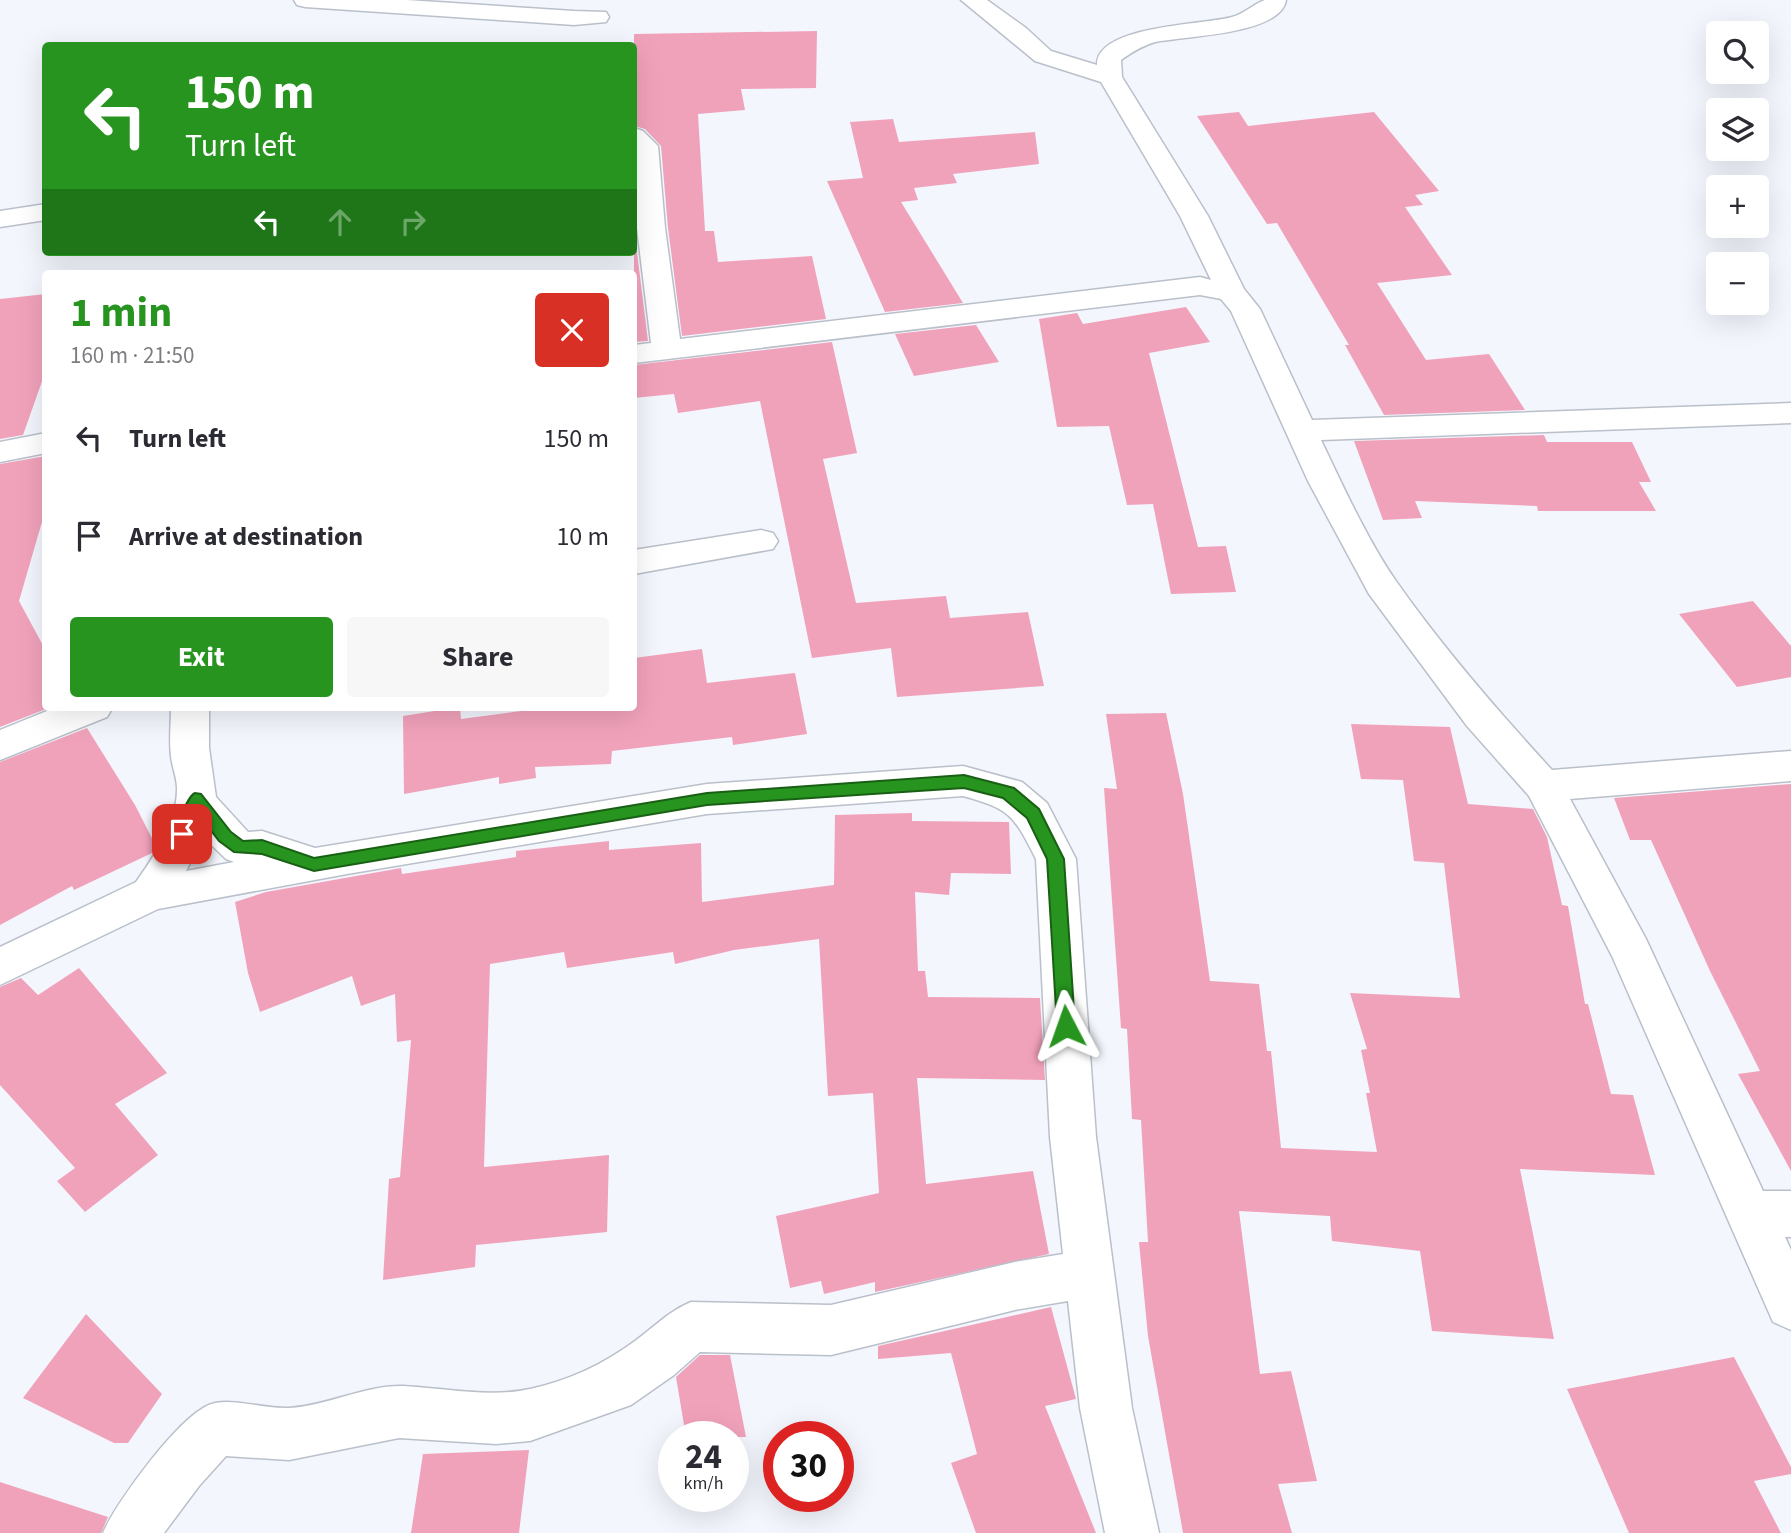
<!DOCTYPE html>
<html lang="en">
<head>
<meta charset="utf-8">
<style>
	body { margin:0; font-family:"Source Sans 3",sans-serif; background:#f7f7f7; color:#2b2b33; height:100vh; display:flex; flex-direction:column; font-size:26px; white-space:nowrap }
	* { box-sizing:border-box; margin:0 }
	p { font-size:23px; color:#7c7c81 }
	.icon { flex:none; width:38px; height:38px; fill:none; stroke:currentColor; stroke-width:2; stroke-linecap:round; stroke-linejoin:round }
	.map { position:relative; flex:1; overflow:hidden }
	.details { position:absolute; left:42px; top:270px; width:595px; height:441px; display:flex; flex-direction:column; background:#fff; border-radius:7px; box-shadow:0 7px 28px #0002 }
	.details>* { flex:none }
	.guide { position:absolute; left:42px; top:42px; width:595px; height:214px; border-radius:7px; box-shadow:0 7px 28px #0002; background:#26941f; color:#fff; overflow:hidden }
	.tools { position:absolute; left:1706px; top:21px; display:grid; gap:14px }
	.tools a { display:grid; place-items:center; width:63px; height:63px; border-radius:7px; background:#fff; box-shadow:0 7px 28px #0002; font-size:35px }
	.speed { position:absolute; left:658px; top:1421px; display:flex; gap:14px; font-size:35px; font-weight:700; text-align:center }
	.speed>* { display:grid; place-content:center; width:91px; height:91px; border-radius:50%; background:#fff; box-shadow:0 7px 28px #0002; line-height:1 }
	.speed small { font-size:18px; font-weight:400 }
	.speed .limit { border:10px solid #d22; background:#fff; color:#111 }
	.pin { position:absolute; display:grid; place-items:center; width:60px; height:60px; color:#fff; margin:-30px; border-radius:14px; box-shadow:0 4px 10px #0006 }
	.me { position:absolute; width:77px; margin:-38px; rotate:356deg; stroke-linejoin:round; filter:drop-shadow(0 0 5px #0008) }
	.turn { display:flex; align-items:center; gap:24px; height:147px; padding:0 28px; font-size:32px }
	.turn .icon { width:91px; height:91px; stroke-width:2.5 }
	.turn b { display:block; font-size:49px; line-height:60px }
	.lanes { display:flex; align-items:center; height:66px; padding:0 28px; background:#0003; justify-content:center; gap:35px; direction:ltr }
	.lanes .off { opacity:.35 }
	.round { display:grid; place-items:center; flex:none; width:74px; height:74px; border-radius:7px; background:#f7f7f7 }
	.summary { display:flex; align-items:center; justify-content:space-between; height:119px; padding:0 28px }
	h1 { font-size:42px; font-weight:700; line-height:52px; color:#26941f }
	.cta { display:flex; gap:14px; margin-top:auto; padding:14px 28px }
	.cta a { flex:1; height:80px; border-radius:7px; background:#26941f; color:#fff; font-size:28px; font-weight:700; line-height:80px; text-align:center }
	.cta a+a { background:#f7f7f7; color:#2b2b33 }
	ul { padding:0; list-style:none }
	li { display:flex; align-items:center; gap:21px; height:98px; padding:0 28px }
	li div { flex:1 }
	li b { display:block; font-size:26px }
	li em { font-style:normal }
	.map>svg:first-child { display:block }
	.building { fill:#f1a2bb }
	.lines { fill:none; stroke-linecap:round; stroke-linejoin:round }
	.minor-casing { stroke:#bac0ca; stroke-width:3 }
	.minor { fill:#fff; fill-rule:evenodd }
	.route { fill:#26941f; stroke:#196014; stroke-width:2 }
</style>
</head>
<body>
<div class="map">
<svg width="1791" height="1533" viewBox="0 0 1791 1533">
	<rect width="100%" height="100%" fill="#f3f6fd"/>
	<path class="building" d="M 817,31 L 816,88 L 741,89 L 745,110 L 698,114 L 705,231 L 714,231 L 718,262 L 812,256 L 826,319 L 682,336 L 668,228 L 661,146 L 645,129 L 634,126 L 634,34 Z
		M 1239,112 L 1248,126 L 1374,112 L 1439,191 L 1415,195 L 1423,205 L 1405,207 L 1452,275 L 1377,283 L 1426,360 L 1489,354 L 1525,410 L 1384,415 L 1345,345 L 1349,345 L 1277,223 L 1267,224 L 1197,116 Z
		M 893,119 L 899,142 L 1035,132 L 1039,164 L 953,174 L 957,183 L 914,188 L 918,200 L 901,202 L 963,303 L 885,312 L 827,181 L 863,178 L 850,122 Z
		M 634,199 L 634,228 L 648,341 L 634,342 Z
		M 46,294 L 46,370 L 23,435 L 0,439 L 0,299 Z
		M 1186,307 L 1210,342 L 1149,353 L 1198,547 L 1226,546 L 1236,592 L 1171,594 L 1153,504 L 1127,505 L 1109,426 L 1057,427 L 1039,319 L 1077,313 L 1083,324 Z
		M 976,325 L 999,362 L 914,376 L 895,334 Z
		M 832,342 L 857,453 L 823,459 L 856,603 L 946,596 L 950,618 L 1028,612 L 1044,686 L 897,697 L 891,648 L 812,658 L 760,401 L 678,413 L 674,394 L 634,398 L 634,365 Z
		M 1544,435 L 1547,442 L 1632,442 L 1651,482 L 1639,482 L 1656,511 L 1538,511 L 1537,506 L 1415,501 L 1422,518 L 1383,520 L 1354,441 Z
		M 46,456 L 46,508 L 19,601 L 46,651 L 46,709 L 0,727 L 0,464 Z
		M 1753,601 L 1791,646 L 1791,677 L 1737,687 L 1679,614 Z
		M 702,649 L 707,683 L 795,673 L 807,734 L 733,745 L 732,737 L 612,751 L 611,764 L 535,767 L 536,778 L 499,784 L 499,777 L 404,794 L 403,716 L 460,707 L 461,719 L 550,707 L 634,707 L 634,658 Z
		M 1166,713 L 1183,794 L 1210,981 L 1259,984 L 1267,1051 L 1271,1051 L 1281,1148 L 1377,1152 L 1366,1093 L 1370,1093 L 1361,1050 L 1367,1049 L 1350,993 L 1460,998 L 1444,863 L 1414,861 L 1403,780 L 1361,779 L 1351,724 L 1450,727 L 1468,804 L 1533,809 L 1547,837 L 1562,905 L 1568,906 L 1585,1004 L 1588,1004 L 1611,1094 L 1633,1095 L 1655,1175 L 1520,1169 L 1554,1339 L 1432,1331 L 1420,1251 L 1332,1241 L 1330,1216 L 1239,1211 L 1260,1374 L 1291,1371 L 1317,1481 L 1278,1484 L 1292,1533 L 1183,1533 L 1148,1336 L 1139,1242 L 1148,1242 L 1141,1120 L 1132,1119 L 1127,1029 L 1121,1028 L 1104,788 L 1117,789 L 1106,714 Z
		M 87,728 L 135,805 L 156,846 L 152,853 L 74,890 L 72,886 L 0,925 L 0,762 Z
		M 1791,784 L 1791,1171 L 1738,1074 L 1760,1071 L 1710,971 L 1651,840 L 1630,840 L 1614,798 Z
		M 912,813 L 912,821 L 1009,822 L 1011,874 L 951,873 L 949,895 L 915,892 L 918,971 L 925,971 L 928,997 L 1040,998 L 1045,1080 L 917,1078 L 926,1184 L 1033,1171 L 1049,1254 L 875,1292 L 875,1282 L 824,1294 L 821,1281 L 790,1288 L 776,1216 L 879,1193 L 873,1093 L 828,1096 L 819,939 L 734,950 L 675,964 L 673,952 L 567,968 L 564,952 L 490,964 L 484,1167 L 609,1155 L 607,1232 L 476,1245 L 475,1267 L 383,1280 L 389,1179 L 400,1177 L 411,1040 L 397,1042 L 395,994 L 361,1006 L 352,976 L 260,1012 L 248,973 L 235,902 L 266,892 L 401,868 L 402,874 L 516,857 L 516,851 L 609,841 L 609,850 L 701,843 L 702,902 L 834,885 L 835,815 Z
		M 79,968 L 167,1073 L 115,1104 L 158,1155 L 85,1212 L 57,1181 L 75,1168 L 0,1085 L 0,987 L 21,978 L 38,995 Z
		M 1051,1307 L 1076,1399 L 1045,1406 L 1096,1533 L 976,1533 L 951,1463 L 977,1454 L 951,1353 L 878,1359 L 878,1346 Z
		M 86,1314 L 162,1394 L 128,1443 L 114,1443 L 23,1398 Z
		M 700,1355 L 730,1355 L 746,1437 L 686,1437 L 676,1377 Z
		M 1734,1357 L 1791,1467 L 1791,1474 L 1754,1481 L 1781,1533 L 1629,1533 L 1567,1389 Z
		M 529,1450 L 519,1533 L 411,1533 L 423,1454 Z
		M 0,1482 L 108,1517 L 101,1533 L 0,1533 Z"/>
	<g class="lines">
		<defs>
			<path id="minor" d="M 294,0 L 407,0 L 574,11 L 606,12 L 609,17 L 606,22 L 574,25 L 305,7 L 297,5 Z
				M 961,0 L 987,0 L 1026,28 L 1051,51 L 1097,65 C 1096,25 1205,25 1232,17 C 1244,14 1255,3 1265,0 C 1270,0 1280,0 1286,0 C 1281,35 1182,36 1155,42 C 1142,46 1132,52 1121,60 L 1122,77 L 1208,216 L 1244,289 L 1260,309 L 1312,420 L 1791,403 L 1791,423 L 1321,440 C 1342,484 1368,541 1396,581 C 1443,648 1497,710 1552,770 L 1791,751 L 1791,781 L 1570,799 L 1646,939 L 1763,1191 L 1791,1191 L 1791,1237 L 1785,1237 L 1791,1250 L 1791,1330 L 1773,1322 L 1612,956 L 1529,796 L 1467,726 L 1369,594 L 1308,481 L 1231,311 L 1221,299 L 1200,295 L 634,363 L 634,345 L 651,343 L 637,228 L 634,128 L 643,131 L 658,146 L 665,228 L 680,339 L 1200,277 L 1211,280 L 1180,216 L 1101,82 L 1035,61 Z
				M 46,204 L 46,220 L 0,227 L 0,211 Z
				M 46,433 L 46,453 L 0,462 L 0,442 Z
				M 761,530 L 773,533 L 778,541 L 773,549 L 634,574 L 634,550 Z
				M 57,707 L 113,707 L 107,717 L 0,760 L 0,730 Z
				M 171,707 L 209,707 L 209,748 L 216,797 L 248,832 L 262,831 L 315,848 L 707,784 L 963,766 L 1022,782 L 1047,803 L 1076,859 L 1096,1137 L 1132,1408 L 1159,1533 L 1105,1533 L 1080,1408 L 1068,1301 L 1015,1310 L 831,1355 L 700,1352 L 674,1375 L 631,1405 L 530,1441 L 496,1444 L 399,1438 L 289,1460 L 226,1456 L 199,1486 L 164,1533 L 103,1533 C 115,1504 184,1408 215,1403 C 238,1399 265,1409 289,1408 C 327,1406 365,1385 403,1386 C 444,1388 489,1398 530,1389 C 568,1381 604,1364 635,1341 C 654,1327 669,1311 691,1302 L 831,1305 L 1015,1262 L 1063,1254 L 1050,1137 L 1036,859 C 1014,816 1011,809 963,796 L 707,814 L 347,874 L 158,909 L 0,985 L 0,947 L 136,882 C 154,857 178,820 177,788 C 177,778 172,767 171,756 C 169,740 171,723 171,707 ZM 203,837 L 226,859 L 234,862 L 186,871 Z"/>
		</defs>
		<use href="#minor" class="minor-casing"/>
		<use href="#minor" class="minor"/>
	</g>
	<path class="route" d="M 964,775 L 1014,788 L 1039,809 L 1064,859 L 1075,1026 L 1073,1031 L 1066,1034 L 1060,1031 L 1057,1026 L 1047,859 L 1027,818 L 1003,798 L 964,788 L 707,805 L 314,871 L 262,854 L 234,852 L 219,841 L 200,816 L 188,839 L 176,839 L 174,834 C 179,823 187,796 195,793 L 201,794 L 231,832 L 243,841 L 262,840 L 314,858 L 707,793 Z"/>
</svg>
<div class="tools">
<a><svg class="icon" aria-label="search" viewBox="0 0 24 24"><circle cx="10" cy="10" r="6"/><path d="M15 15l6 6"/></svg></a>
<a><svg class="icon" aria-label="layers" viewBox="0 0 24 24"><path d="M12 4l9 5-9 5-9-5zM3 14l9 5 9-5"/></svg></a>
<a>+</a>
<a>−</a>
</div>
<div class="speed"><div>24<small>km/h</small></div><div class="limit">30</div></div>
<div class="pin" style="left:182px;top:834px;background:#d93025"><svg class="icon" aria-label="arrive" viewBox="0 0 24 24"><path d="M6 21V4h12l-3 4 3 4H6"/></svg></div>
<svg class="me" style="left:1066px;top:1026px" viewBox="-20 -20 40 40"><path d="M0-17L14 15 0 8-14 15z" fill="#26941f" stroke="#fff" stroke-width="4"/></svg>
<div class="guide">
<div class="turn"><svg class="icon" aria-label="left" viewBox="0 0 24 24"><path d="M17 20v-9H6M10 6l-5 5 5 5"/></svg><div><b>150 m</b>Turn left</div></div>
<div class="lanes"><svg class="icon" aria-label="left" viewBox="0 0 24 24"><path d="M17 20v-9H6M10 6l-5 5 5 5"/></svg><svg class="icon off" aria-label="ahead" viewBox="0 0 24 24"><path d="M12 20V5M6 11l6-6 6 6"/></svg><svg class="icon off" aria-label="right" viewBox="0 0 24 24"><path d="M7 20v-9h11M14 6l5 5-5 5"/></svg></div>
</div>
<section class="details">
<div class="summary"><div><h1>1 min</h1><p>160 m · 21:50</p></div><a class="round" style="background:#d93025;color:#fff"><svg class="icon" aria-label="close" viewBox="0 0 24 24"><path d="M6 6l12 12M18 6L6 18"/></svg></a></div>
<ul>
<li><svg class="icon" aria-label="left" viewBox="0 0 24 24"><path d="M17 20v-9H6M10 6l-5 5 5 5"/></svg><div><b>Turn left</b></div><em>150 m</em></li>
<li><svg class="icon" aria-label="arrive" viewBox="0 0 24 24"><path d="M6 21V4h12l-3 4 3 4H6"/></svg><div><b>Arrive at destination</b></div><em>10 m</em></li>
</ul>
<div class="cta"><a>Exit</a><a>Share</a></div>
</section>
</div>
</body>
</html>
